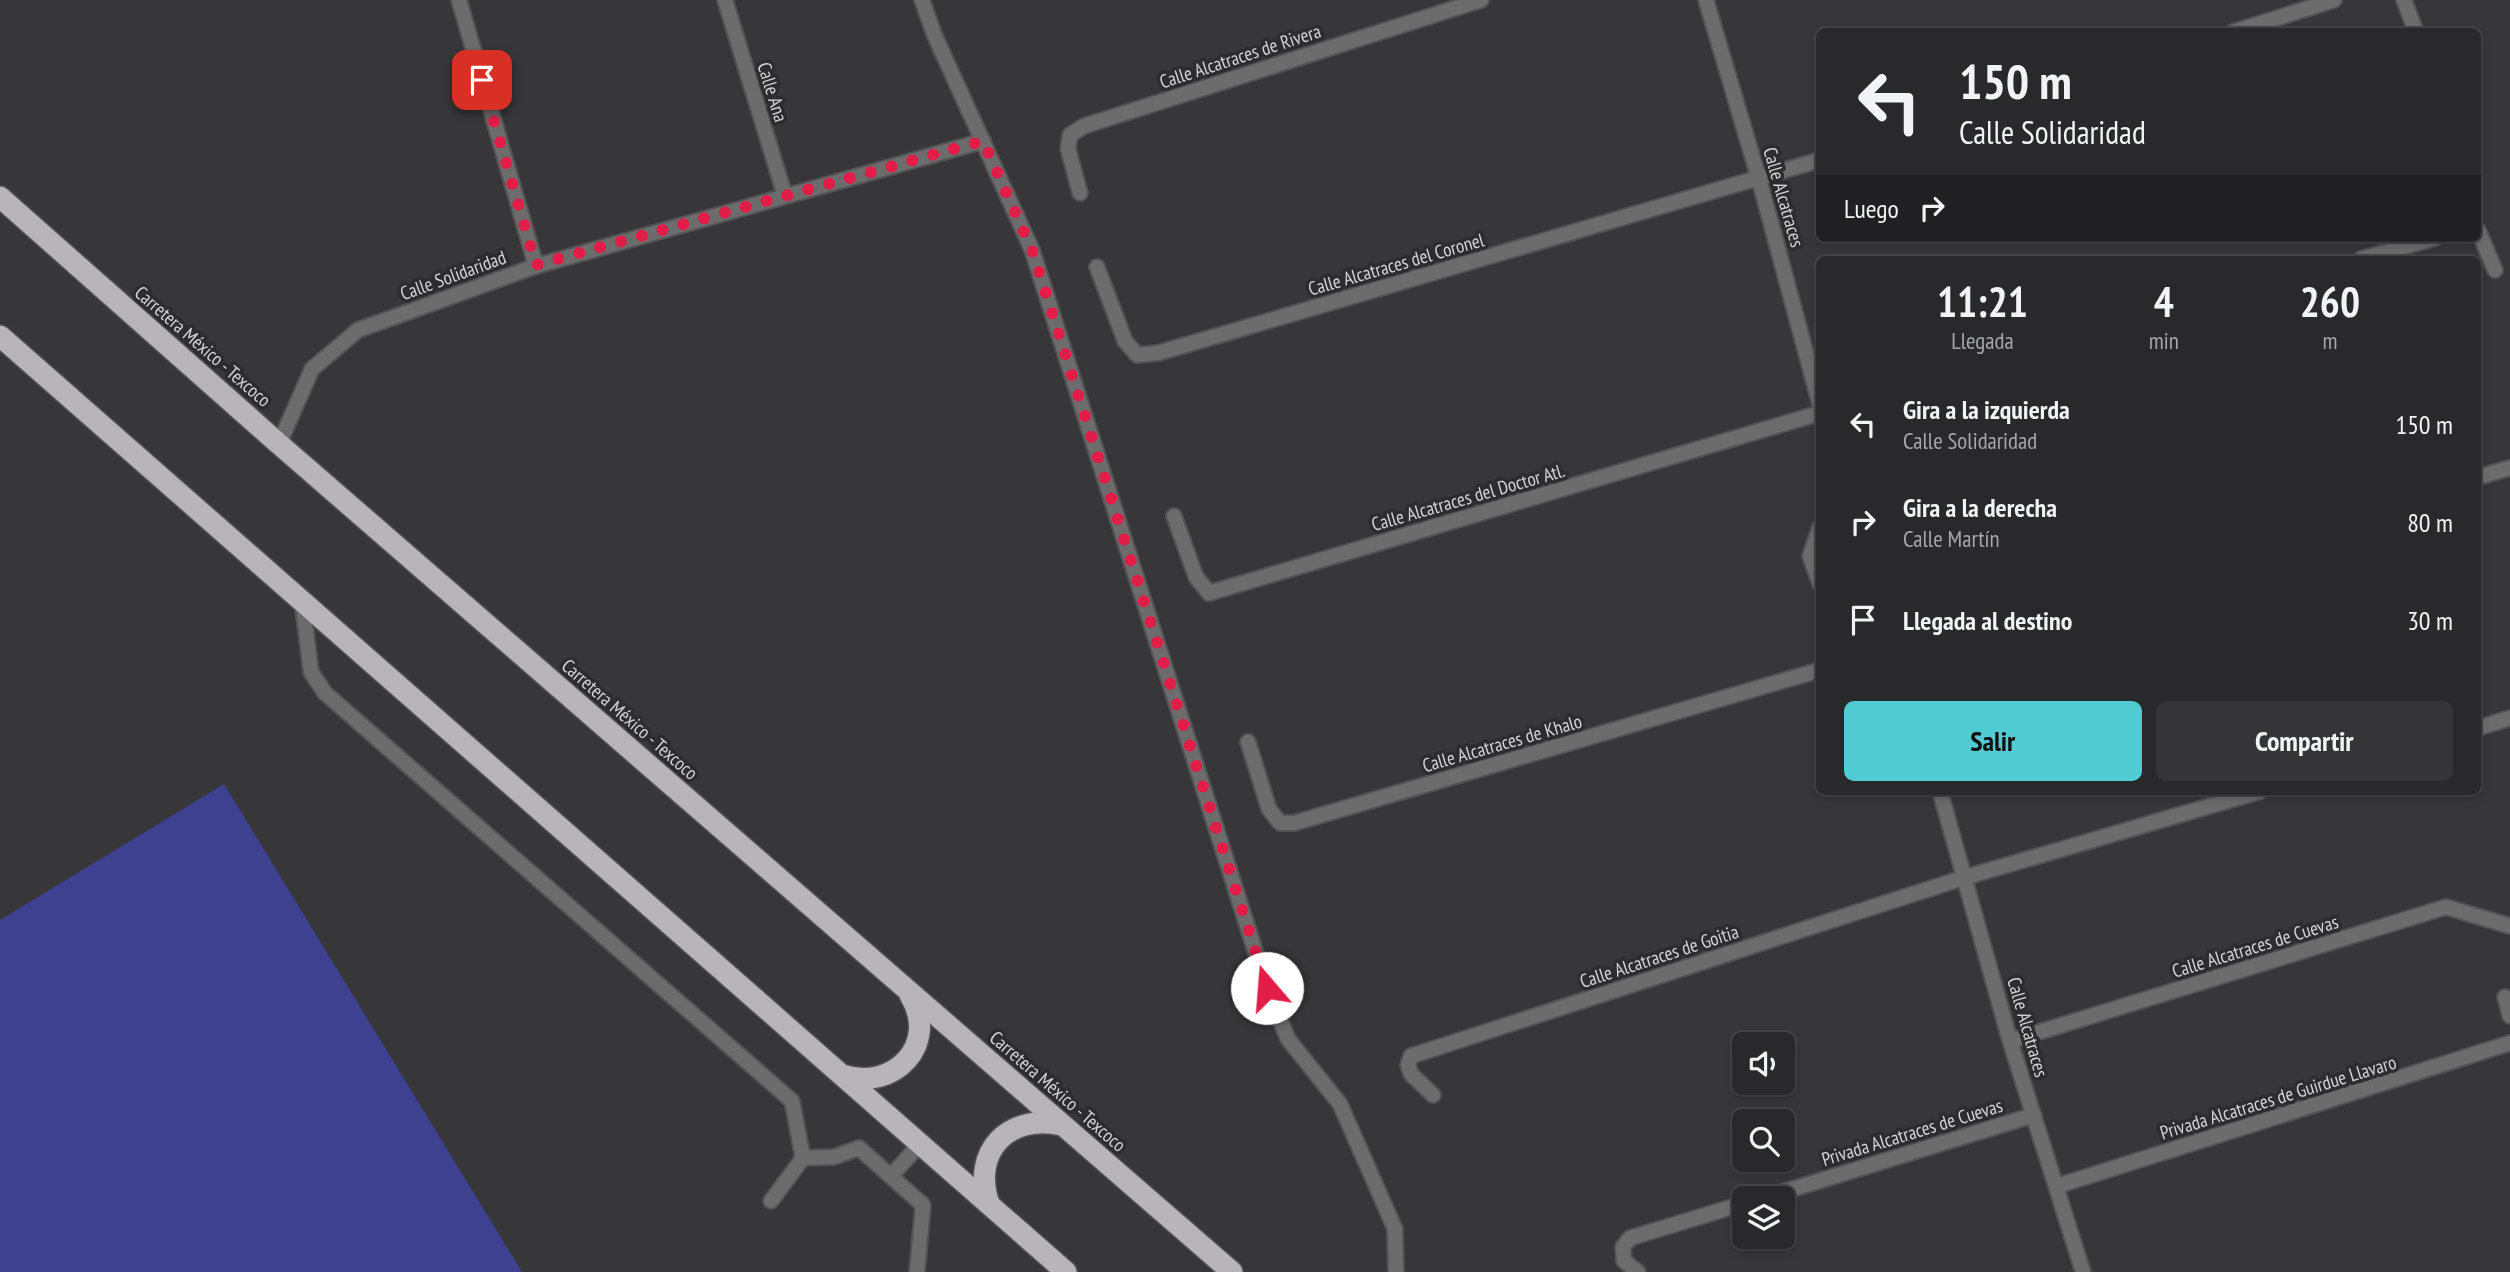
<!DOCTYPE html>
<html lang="es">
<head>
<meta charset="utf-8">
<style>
	body { margin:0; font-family:"PT Sans Narrow",sans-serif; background:#353437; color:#f1f3f6; height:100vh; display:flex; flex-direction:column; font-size:26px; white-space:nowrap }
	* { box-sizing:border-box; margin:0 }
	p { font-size:23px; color:#a5a6a9 }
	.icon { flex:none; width:38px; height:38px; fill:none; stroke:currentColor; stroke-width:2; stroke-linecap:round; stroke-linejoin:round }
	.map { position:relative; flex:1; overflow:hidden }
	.side { position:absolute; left:1816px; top:256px; width:665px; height:539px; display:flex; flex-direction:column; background:#29282b; border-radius:10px; box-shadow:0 4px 10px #0003,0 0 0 2px #454447 }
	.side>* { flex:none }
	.top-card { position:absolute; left:1816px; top:28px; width:665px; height:214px; border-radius:10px; box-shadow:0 4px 10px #0003,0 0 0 2px #454447; background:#29282b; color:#f1f3f6; overflow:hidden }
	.fabs { position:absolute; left:1732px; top:1032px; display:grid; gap:14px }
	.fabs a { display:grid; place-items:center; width:63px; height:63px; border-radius:10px; background:#29282b; box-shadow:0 4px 10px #0003,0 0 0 2px #454447; font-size:35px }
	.pin { position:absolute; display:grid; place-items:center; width:60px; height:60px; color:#fff; margin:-30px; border-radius:14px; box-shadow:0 4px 10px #0006 }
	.me { position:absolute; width:77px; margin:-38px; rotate:342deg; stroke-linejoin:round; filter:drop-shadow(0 0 5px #0008) }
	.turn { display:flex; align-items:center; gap:24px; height:147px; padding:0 28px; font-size:32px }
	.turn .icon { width:91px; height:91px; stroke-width:2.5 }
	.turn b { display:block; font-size:49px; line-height:60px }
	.then { display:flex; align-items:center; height:66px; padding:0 28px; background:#0003; gap:14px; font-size:26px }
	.eta { display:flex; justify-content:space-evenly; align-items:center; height:119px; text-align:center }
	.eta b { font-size:42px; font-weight:700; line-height:49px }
	.primary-button { display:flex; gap:14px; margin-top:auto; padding:14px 28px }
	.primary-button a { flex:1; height:80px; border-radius:10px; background:#51ccd2; color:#111; font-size:28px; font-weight:700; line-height:80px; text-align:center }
	.primary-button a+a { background:#353437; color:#f1f3f6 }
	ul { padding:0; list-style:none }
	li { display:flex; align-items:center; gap:21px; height:98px; padding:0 28px }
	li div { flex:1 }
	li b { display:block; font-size:26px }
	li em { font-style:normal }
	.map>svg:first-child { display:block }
	.building { fill:#3d4190 }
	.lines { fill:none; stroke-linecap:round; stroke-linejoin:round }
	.lane-casing { stroke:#535255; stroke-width:18 }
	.street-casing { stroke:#535255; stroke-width:18 }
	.highway-casing { stroke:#535255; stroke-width:24 }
	.lane { stroke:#6d6c6d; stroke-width:14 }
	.street { stroke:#6d6c6d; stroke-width:14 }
	.highway { stroke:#b7b5b8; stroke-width:21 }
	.route { stroke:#e11d48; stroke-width:12; stroke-dasharray:0 21.6 }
	.labels { text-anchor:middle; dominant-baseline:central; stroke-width:7; stroke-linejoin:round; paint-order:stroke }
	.street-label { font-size:19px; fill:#d4d3d6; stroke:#2d2c2f }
</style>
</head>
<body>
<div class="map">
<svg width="2510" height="1272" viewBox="0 0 2510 1272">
	<rect width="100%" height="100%" fill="#373639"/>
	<path class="building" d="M 224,784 L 522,1272 L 0,1272 L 0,920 Z"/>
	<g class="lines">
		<defs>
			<path id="lane" d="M 302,600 L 311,672 L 325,693 L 792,1101 L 803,1158
				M 891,1176 L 920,1144
				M 771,1201 L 803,1158 L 834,1157 L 859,1148 L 923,1205 L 917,1272"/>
			<path id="street" d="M 459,0 L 536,266
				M 725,0 L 785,196
				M 922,0 L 934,34 L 1032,250 L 1267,988 L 1288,1039 L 1340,1104 L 1395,1229 L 1396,1272
				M 1706,0 L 1759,179 L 1820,405
				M 2404,0 L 2416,32
				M 2233,32 L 2334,0
				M 1080,193 L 1068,149 L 1070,135 L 1084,126 L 1481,0
				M 2478,230 L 2495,270
				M 2361,259 L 2435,238
				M 1097,267 L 1125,341 L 1137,355 L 1158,353 L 1820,160
				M 279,444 L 312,369 L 358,330 L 536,266 L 983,141
				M 2478,477 L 2510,468
				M 1174,516 L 1196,577 L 1209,593 L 1820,413
				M 1820,527 L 1810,556 L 1820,584
				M 2478,728 L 2510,718
				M 1248,742 L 1269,809 L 1280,823 L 1294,823 L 1820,670
				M 1940,791 L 2010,1041 L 2083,1272
				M 2505,997 L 2510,1016
				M 2010,1041 L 2446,907 L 2510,926
				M 1433,1095 L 1411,1074 L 1408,1065 L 1411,1056 L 1966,877 L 2261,791
				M 2057,1186 L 2510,1043
				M 1760,1199 L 2034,1115
				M 1638,1272 L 1624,1261 L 1623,1247 L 1630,1238 L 1745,1203"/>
			<path id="highway" d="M 0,197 L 279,444 L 1232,1272
				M 0,336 L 1066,1272
				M 842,1075 C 894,1092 940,1044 910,995
				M 989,1204 C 971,1151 1009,1113 1062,1125"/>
		</defs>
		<use href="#lane" class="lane-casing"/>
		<use href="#street" class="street-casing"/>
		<use href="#highway" class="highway-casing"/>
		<use href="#lane" class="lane"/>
		<use href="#street" class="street"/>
		<use href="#highway" class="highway"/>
	</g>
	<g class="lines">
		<path class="route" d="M 482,80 L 536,265 L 983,141 L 1032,250 L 1267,988"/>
	</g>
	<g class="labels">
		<g class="street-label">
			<text transform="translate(1240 56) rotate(-18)">Calle Alcatraces de Rivera</text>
			<text transform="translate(773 92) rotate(73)">Calle Ana</text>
			<text transform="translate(1784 197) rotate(74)">Calle Alcatraces</text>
			<text transform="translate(1396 264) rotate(-16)">Calle Alcatraces del Coronel</text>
			<text transform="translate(453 275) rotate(-20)">Calle Solidaridad</text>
			<text transform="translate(203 346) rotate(41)">Carretera México - Texcoco</text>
			<text transform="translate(1468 497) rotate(-16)">Calle Alcatraces del Doctor Atl.</text>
			<text transform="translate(630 719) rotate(41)">Carretera México - Texcoco</text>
			<text transform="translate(1502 743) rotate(-16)">Calle Alcatraces de Khalo</text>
			<text transform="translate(2255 946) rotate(-17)">Calle Alcatraces de Cuevas</text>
			<text transform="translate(1659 956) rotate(-18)">Calle Alcatraces de Goitia</text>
			<text transform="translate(2028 1027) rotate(74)">Calle Alcatraces</text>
			<text transform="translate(1058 1091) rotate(41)">Carretera México - Texcoco</text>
			<text transform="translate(2278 1097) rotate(-17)">Privada Alcatraces de Guirdue Llavaro</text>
			<text transform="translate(1912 1132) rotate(-17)">Privada Alcatraces de Cuevas</text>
		</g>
	</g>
</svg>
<div class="fabs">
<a><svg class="icon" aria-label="sound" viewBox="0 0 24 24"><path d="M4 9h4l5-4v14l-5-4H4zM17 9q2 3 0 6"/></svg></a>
<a><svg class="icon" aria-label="search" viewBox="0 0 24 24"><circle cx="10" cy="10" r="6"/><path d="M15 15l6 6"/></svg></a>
<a><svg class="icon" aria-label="layers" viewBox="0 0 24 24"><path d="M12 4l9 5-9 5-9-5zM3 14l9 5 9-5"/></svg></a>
</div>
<div class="pin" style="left:482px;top:80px;background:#d93025"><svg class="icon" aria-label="arrive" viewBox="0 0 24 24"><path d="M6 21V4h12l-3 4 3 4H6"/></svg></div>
<svg class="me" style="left:1267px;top:988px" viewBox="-20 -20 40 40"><circle r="19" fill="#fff"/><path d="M0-13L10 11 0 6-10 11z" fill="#e11d48"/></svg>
<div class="top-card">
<div class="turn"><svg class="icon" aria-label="left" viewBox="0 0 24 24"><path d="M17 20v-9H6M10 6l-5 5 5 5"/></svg><div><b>150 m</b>Calle Solidaridad</div></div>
<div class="then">Luego<svg class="icon" aria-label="right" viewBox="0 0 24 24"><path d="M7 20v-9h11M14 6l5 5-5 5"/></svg></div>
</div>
<section class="side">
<div class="eta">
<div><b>11:21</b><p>Llegada</p></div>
<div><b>4</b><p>min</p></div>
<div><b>260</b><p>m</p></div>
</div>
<ul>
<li><svg class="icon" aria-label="left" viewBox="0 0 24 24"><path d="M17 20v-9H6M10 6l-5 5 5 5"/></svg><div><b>Gira a la izquierda</b><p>Calle Solidaridad</p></div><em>150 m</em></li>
<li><svg class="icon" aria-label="right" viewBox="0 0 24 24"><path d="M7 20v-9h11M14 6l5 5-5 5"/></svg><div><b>Gira a la derecha</b><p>Calle Martín</p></div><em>80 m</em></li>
<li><svg class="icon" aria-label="arrive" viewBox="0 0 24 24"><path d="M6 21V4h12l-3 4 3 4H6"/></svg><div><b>Llegada al destino</b></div><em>30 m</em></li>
</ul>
<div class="primary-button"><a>Salir</a><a>Compartir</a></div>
</section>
</div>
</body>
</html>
